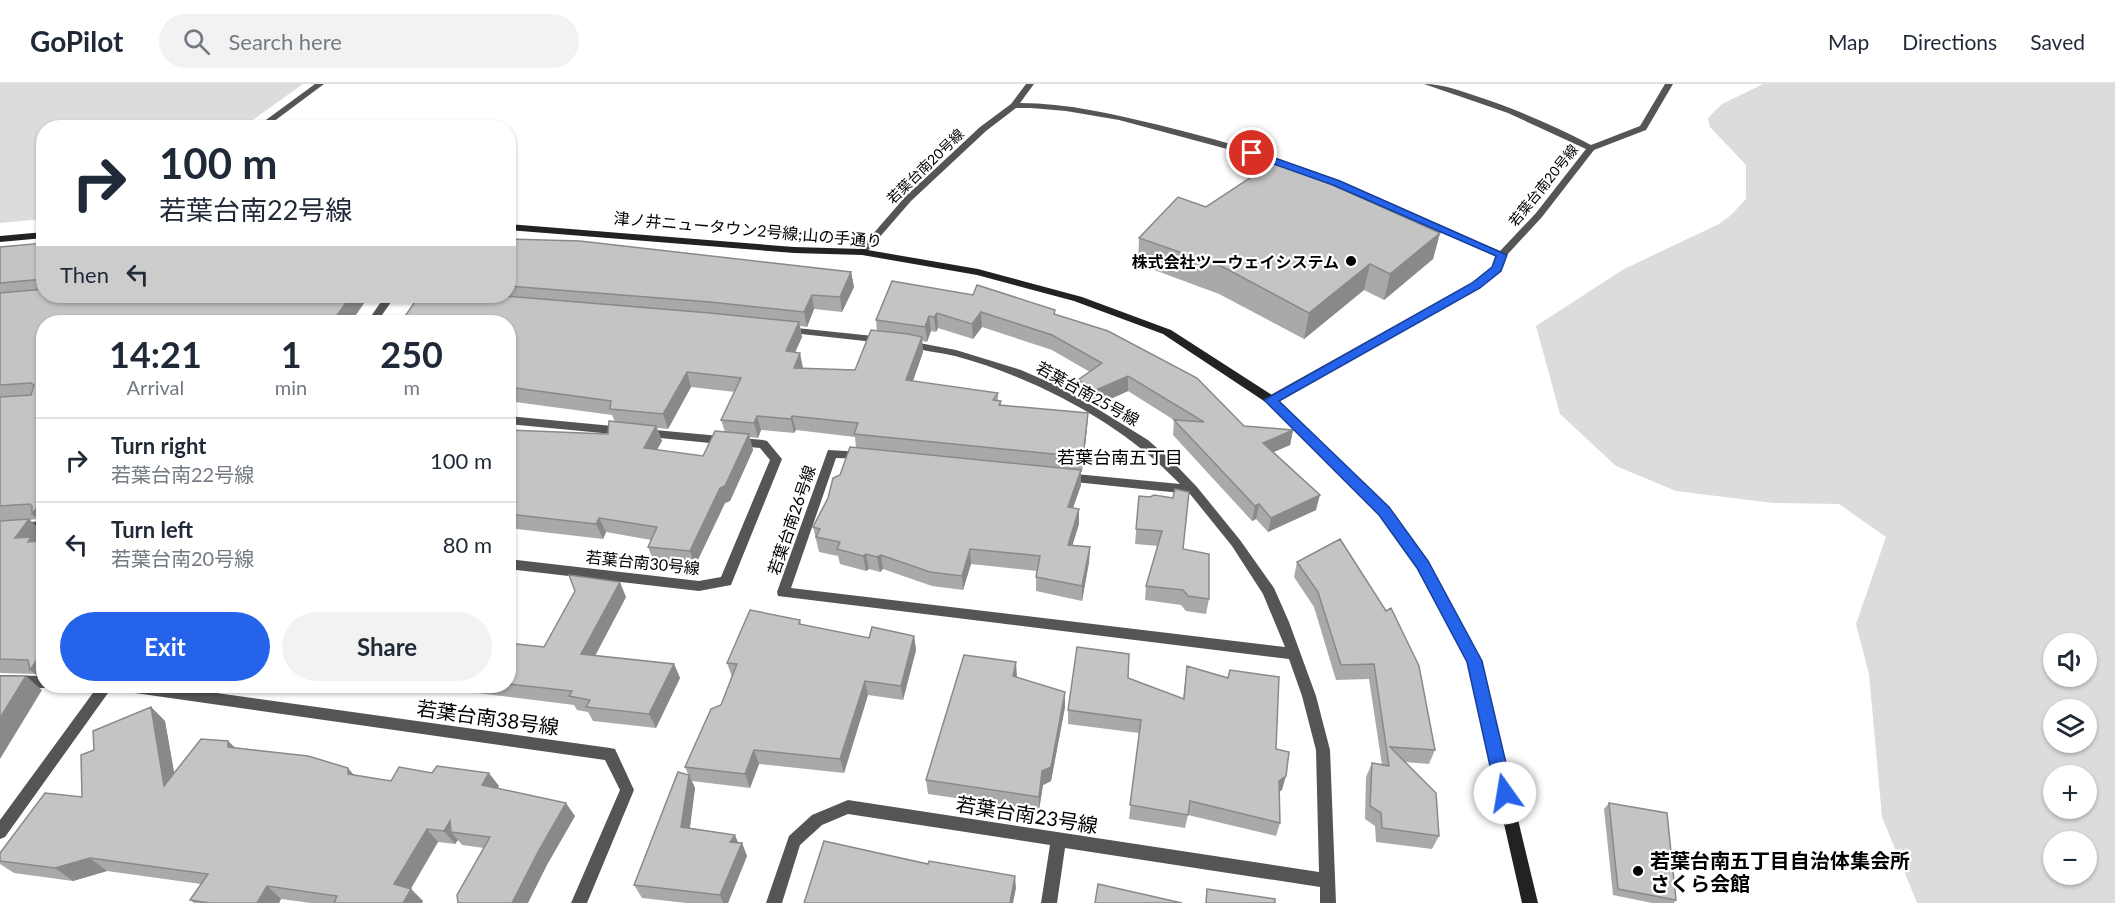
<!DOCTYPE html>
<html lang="en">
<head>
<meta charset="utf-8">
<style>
	body { margin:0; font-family:Lato,"Noto Sans JP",sans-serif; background:#f2f2f3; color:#1f2937; height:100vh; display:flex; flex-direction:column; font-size:22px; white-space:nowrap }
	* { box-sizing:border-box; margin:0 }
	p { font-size:20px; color:#747a83 }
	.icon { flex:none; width:33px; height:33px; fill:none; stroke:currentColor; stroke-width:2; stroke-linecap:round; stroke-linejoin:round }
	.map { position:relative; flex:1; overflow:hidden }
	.details { position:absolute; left:36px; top:231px; width:480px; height:378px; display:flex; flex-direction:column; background:#fff; border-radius:24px; box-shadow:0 2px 4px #0004 }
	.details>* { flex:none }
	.banner { position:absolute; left:36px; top:36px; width:480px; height:183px; border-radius:24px; box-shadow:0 2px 4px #0004; background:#fff; color:#1f2937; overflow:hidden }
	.tools { position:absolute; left:2043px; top:549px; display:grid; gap:12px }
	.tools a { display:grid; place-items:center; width:54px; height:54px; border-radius:50%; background:#fff; box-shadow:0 2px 4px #0004; font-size:30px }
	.pin { position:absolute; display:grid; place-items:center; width:51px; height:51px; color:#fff; margin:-26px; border:3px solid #fff; border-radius:50%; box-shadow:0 2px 6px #0007 }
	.me { position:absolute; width:66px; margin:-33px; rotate:347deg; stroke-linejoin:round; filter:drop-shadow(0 0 4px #0008) }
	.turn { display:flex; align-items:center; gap:21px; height:126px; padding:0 24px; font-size:27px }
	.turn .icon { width:78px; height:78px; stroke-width:2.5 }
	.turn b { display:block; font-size:42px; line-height:51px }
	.then { display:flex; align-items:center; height:57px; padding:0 24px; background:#0003; gap:12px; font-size:22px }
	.eta { display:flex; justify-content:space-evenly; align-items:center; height:102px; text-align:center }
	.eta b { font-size:36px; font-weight:700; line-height:42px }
	.button { display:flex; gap:12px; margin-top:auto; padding:12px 24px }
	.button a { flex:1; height:69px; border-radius:36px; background:#2563eb; color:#fff; font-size:24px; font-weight:700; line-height:69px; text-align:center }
	.button a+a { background:#f2f2f3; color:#1f2937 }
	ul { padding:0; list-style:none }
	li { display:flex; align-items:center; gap:18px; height:84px; padding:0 24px; border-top:2px solid #e0e1e3 }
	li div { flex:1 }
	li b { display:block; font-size:22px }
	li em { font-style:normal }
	header { display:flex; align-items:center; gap:36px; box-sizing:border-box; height:84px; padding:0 30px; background:#fff; border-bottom:2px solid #e0e1e3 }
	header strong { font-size:28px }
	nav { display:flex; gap:33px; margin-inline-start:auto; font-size:21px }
	.search { width:420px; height:54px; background:#f2f2f3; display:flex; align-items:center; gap:15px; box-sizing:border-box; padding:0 21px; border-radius:33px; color:#747a83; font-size:22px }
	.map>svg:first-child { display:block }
	.green { fill:#dcdcdc; fill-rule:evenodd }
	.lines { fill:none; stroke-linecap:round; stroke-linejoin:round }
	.street { fill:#555; fill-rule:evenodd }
	.secondary { fill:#222; fill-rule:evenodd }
	.wall { fill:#a9a9a9; fill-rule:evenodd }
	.shaded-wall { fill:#898989 }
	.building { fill:#c4c4c4; stroke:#898989; stroke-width:1.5 }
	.route { fill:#2563eb; stroke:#184099; stroke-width:1.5 }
	.poi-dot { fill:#000; stroke:#fff; stroke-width:2 }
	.labels { text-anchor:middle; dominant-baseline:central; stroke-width:4.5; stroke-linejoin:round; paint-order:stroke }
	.far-street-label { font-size:14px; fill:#000; stroke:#fff }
	.street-label { font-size:16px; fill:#000; stroke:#fff }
	.poi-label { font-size:16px; font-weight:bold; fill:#000; stroke:#fff; text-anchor:end }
	.neighbourhood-label { font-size:18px; fill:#000; stroke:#fff }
	.near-street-label { font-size:20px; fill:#000; stroke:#fff }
	.near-poi-label { font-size:20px; font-weight:bold; fill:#000; stroke:#fff; text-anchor:start }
</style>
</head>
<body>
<header>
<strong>GoPilot</strong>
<div class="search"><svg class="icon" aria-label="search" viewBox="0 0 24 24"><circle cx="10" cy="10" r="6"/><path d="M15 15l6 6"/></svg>Search here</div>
<nav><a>Map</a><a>Directions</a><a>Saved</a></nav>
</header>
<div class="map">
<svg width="2115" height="819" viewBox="0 0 2115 819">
	<rect width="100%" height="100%" fill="#fff"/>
	<path class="green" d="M 0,0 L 303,0 L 243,43 L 44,44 L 43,135 L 0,139 Z
		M 1763,0 L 2115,0 L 2115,819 L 1917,819 L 1882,733 L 1869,590 L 1856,540 L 1886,453 L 1839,420 L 1773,419 L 1676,407 L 1616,382 L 1560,330 L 1536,242 L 1624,185 L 1719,140 L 1731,131 L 1746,115 L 1746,81 L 1710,43 L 1708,34 L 1722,20 ZM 2054,560 L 2086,560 L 2086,592 L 2054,592 ZM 2054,626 L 2086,626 L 2086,658 L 2054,658 ZM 2054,692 L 2086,692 L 2086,724 L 2054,724 ZM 2054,758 L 2086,758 L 2086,790 L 2054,790 Z"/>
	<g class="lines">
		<path class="street" d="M 315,0 L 324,0 L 265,44 L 255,44 Z
			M 1026,0 L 1034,0 L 1020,19 C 1067,19 1113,30 1159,41 C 1212,54 1264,69 1316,88 C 1378,112 1438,141 1500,167 L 1536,129 L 1586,65 L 1508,29 L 1424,0 C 1443,0 1461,7 1479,13 C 1518,26 1555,42 1591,61 L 1640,42 L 1665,0 L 1673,0 L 1646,46 L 1594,66 L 1542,133 L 1506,172 L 1500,187 L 1480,203 L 1271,320 L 1265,316 L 1267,313 L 1472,199 L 1492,184 L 1496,172 L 1353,109 L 1242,69 L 1119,36 L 1066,27 L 1031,24 L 1016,24 L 986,47 L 911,117 L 865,170 L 859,170 L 859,166 L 905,113 L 980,43 L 1011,20 Z
			M 385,212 L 434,212 L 437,214 L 432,217 L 394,214 L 377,238 L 367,238 Z
			M 787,243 L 883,253 L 888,256 L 883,259 L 783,248 L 782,246 L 783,244 Z
			M 909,257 L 956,266 L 1021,286 L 1060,303 L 1101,327 L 1148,356 L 1174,379 L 1197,403 L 1240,456 L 1274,504 L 1289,538 L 1316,612 L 1330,666 L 1336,819 L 1320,819 L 1320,803 L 1065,764 L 1057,819 L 1041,819 L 1050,761 L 848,730 L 822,741 L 800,761 L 782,819 L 766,819 L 789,752 L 812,731 L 848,716 L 1319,788 L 1316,666 L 1302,612 L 1289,575 L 778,512 L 777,508 L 828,366 L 863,368 L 869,372 L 867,375 L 836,374 L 791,504 L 1285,563 L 1263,510 L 1232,462 L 1190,410 L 1065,397 L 1059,393 L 1065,389 L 1180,400 C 1122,339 1036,294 955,272 C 939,268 922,267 905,262 L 904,260 Z
			M 508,332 L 623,343 L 629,347 L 623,351 L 508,340 Z
			M 644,345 L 763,356 L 767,357 L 782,375 L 731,501 L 699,507 L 508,485 L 508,475 L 699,497 L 721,493 L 770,376 L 760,364 L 640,352 L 638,349 Z
			M 44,437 L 44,447 L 0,450 L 0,440 Z
			M 0,591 L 44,592 L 44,602 L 49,602 L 44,604 L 0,603 Z
			M 98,602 L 113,602 L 5,753 L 0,755 L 0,736 Z
			M 121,602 L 166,602 L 610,664 L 615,665 L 634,706 L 587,819 L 571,819 L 620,706 L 605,676 L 128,608 L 123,606 Z"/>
		<path class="secondary" d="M 508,140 L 794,163 L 862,165 L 978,185 L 1082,213 L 1171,246 L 1275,313 L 1388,424 L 1427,477 L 1479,573 L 1538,819 L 1522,819 L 1467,577 L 1418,483 L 1380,430 L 1267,319 L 1163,250 L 1074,217 L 977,191 L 862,171 L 794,169 L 508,146 Z
			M 44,148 L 44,154 L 0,158 L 0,152 Z"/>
	</g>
	<path class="wall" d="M 1206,123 L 1440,149 L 1433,175 L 1384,216 L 1364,206 L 1304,255 L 1219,210 L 1138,180 L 1139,154 Z
		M 508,155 L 851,188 L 854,203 L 842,228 L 814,225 L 807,243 L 800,242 L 802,253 L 795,268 L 803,284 L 855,286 L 877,247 L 876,236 L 892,197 L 1055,226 L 1055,230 L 1244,342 L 1293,346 L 1290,361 L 1273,368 L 1316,426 L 1268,448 L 1256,435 L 1252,437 L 1173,351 L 1174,336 L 1128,307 L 1095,322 L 1078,311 L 1078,296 L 1090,288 L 1052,266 L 982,243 L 973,255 L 938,244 L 936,248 L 931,247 L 927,258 L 922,257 L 923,268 L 913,297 L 998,309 L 998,316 L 1001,317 L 1001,322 L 1087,344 L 1082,388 L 1081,388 L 1081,401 L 1073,424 L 1079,425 L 1079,440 L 1072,461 L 1090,463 L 1089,478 L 1082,517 L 1036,507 L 1036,493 L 1037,487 L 971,480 L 963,506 L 932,502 L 883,485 L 880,488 L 869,485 L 866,487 L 840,480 L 838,472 L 819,468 L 813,443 L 840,391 L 856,364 L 855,353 L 796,346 L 794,349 L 761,346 L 758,354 L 749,353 L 753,366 L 730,417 L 725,419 L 695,482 L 654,478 L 648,463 L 651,456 L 606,448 L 603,455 L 508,444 L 508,346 L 608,350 L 615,338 L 612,331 L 508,317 ZM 691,303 L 735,308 L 721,336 L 725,348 L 703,372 L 656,366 L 662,357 L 657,344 L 668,345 Z
		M 44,159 L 44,212 L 369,212 L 351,238 L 44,238 L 44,442 L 37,435 L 30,436 L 43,449 L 38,458 L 44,457 L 44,597 L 35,590 L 0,589 L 0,163 Z
		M 1139,412 L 1209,515 L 1206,530 L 1186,527 L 1181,521 L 1145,516 L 1146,502 L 1158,462 L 1135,460 Z
		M 1340,455 L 1435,666 L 1429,680 L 1405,678 L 1439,752 L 1432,765 L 1376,758 L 1375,742 L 1365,735 L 1366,693 L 1372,679 L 1382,681 L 1369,595 L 1336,596 L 1314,523 L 1294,493 L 1297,478 Z
		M 626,513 L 595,572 L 674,580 L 680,594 L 656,644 L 593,637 L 588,628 L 577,626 L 574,621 L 469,608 L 465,602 L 508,602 L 508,559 L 544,563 Z
		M 800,536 L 801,541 L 869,554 L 914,552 L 916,566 L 903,616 L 868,611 L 844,689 L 759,680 L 750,704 L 692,697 L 695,704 L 690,744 L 738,758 L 742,759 L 747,772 L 728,819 L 686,819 L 642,814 L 634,801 L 688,690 L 685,683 L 721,621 L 732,593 L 727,579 Z
		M 1187,582 L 1276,665 L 1282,706 L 1279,708 L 1280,739 L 1276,752 L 1188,731 L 1185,744 L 1129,735 L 1139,649 L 1068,640 L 1068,626 L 1128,594 L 1183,615 Z
		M 1017,594 L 1065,623 L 1051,697 L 1043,701 L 1039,726 L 928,710 L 926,696 Z
		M 377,602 L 411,602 L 409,605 Z
		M 151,623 L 165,637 L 174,689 L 236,664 L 354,691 L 391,697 L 499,702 L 498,704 L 575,732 L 548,779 L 484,764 L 462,761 L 458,756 L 455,760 L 438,758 L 411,805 L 423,817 L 422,819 L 311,819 L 281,815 L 279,819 L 194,819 L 190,816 L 201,800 L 107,787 L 73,797 L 14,789 L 0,780 L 0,769 L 82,713 L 94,666 Z
		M 1609,719 L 1676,816 L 1674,819 L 1652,819 L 1613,811 L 1604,725 Z"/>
	<path class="shaded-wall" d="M 1440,149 L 1433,175 L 1384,216 L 1390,190 Z
		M 1370,180 L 1364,206 L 1304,255 L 1309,229 Z
		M 851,188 L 854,203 L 842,228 L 840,213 Z
		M 812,211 L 814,225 L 807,243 L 804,228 Z
		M 351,212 L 369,212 L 351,238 L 332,238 Z
		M 981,228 L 982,243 L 973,255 L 972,240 Z
		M 937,229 L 938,244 L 936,248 L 934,233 Z
		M 929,232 L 931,247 L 927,258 L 925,243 Z
		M 799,238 L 802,253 L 789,282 L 786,267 Z
		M 922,253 L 923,268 L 908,311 L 906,296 Z
		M 800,269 L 803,284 L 794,284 Z
		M 687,288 L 691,303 L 668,345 L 663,330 Z
		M 1128,292 L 1128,307 L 1095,322 L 1096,306 Z
		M 1088,329 L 1087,344 L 1082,388 L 1083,373 Z
		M 757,332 L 761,346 L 758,354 L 754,339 Z
		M 792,332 L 796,346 L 794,349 L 791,335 Z
		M 656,342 L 662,357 L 649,380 L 644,364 Z
		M 1293,346 L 1290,361 L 1260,374 L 1263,359 Z
		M 749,350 L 753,366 L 730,417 L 725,419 L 695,482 L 690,467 L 720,404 Z
		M 1081,386 L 1081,401 L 1068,438 L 1068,423 Z
		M 1320,411 L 1316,426 L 1268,448 L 1271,434 Z
		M 44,414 L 44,442 L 32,430 Z
		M 1259,420 L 1256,435 L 1252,437 L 1255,422 Z
		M 1079,425 L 1079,440 L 1068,476 L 1068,461 Z
		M 599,434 L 606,448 L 603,455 L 596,440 Z
		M 29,435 L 43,449 L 37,459 L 44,466 L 15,454 Z
		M 1090,463 L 1089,478 L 1082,517 L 1082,502 Z
		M 970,465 L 971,480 L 963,506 L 962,492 Z
		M 866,470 L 869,485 L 866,487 L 863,472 Z
		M 881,471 L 883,485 L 880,488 L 877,473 Z
		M 620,498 L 626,513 L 588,585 L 581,570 Z
		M 914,552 L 916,566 L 903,616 L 901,602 Z
		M 44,565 L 44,597 L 30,586 Z
		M 1016,578 L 1017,593 L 1014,607 L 1013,592 Z
		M 674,580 L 680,594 L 656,644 L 649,630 Z
		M 26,592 L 42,606 L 0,675 L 0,634 Z
		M 865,597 L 868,611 L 844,689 L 840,675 Z
		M 1065,608 L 1065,623 L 1051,697 L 1043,701 L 1039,726 L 1039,713 L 1042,687 Z
		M 151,623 L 165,637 L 179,716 L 164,702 Z
		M 228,657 L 242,670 L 228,663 Z
		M 754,666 L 759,680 L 750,704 L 745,690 Z
		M 348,684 L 360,698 L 348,690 Z
		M 489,689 L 499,702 L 492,715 L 482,701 Z
		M 689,691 L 695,704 L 688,756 L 681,743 Z
		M 1286,692 L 1282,706 L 1275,710 L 1279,697 Z
		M 566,719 L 575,732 L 548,779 L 528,819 L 512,819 L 539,766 Z
		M 450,737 L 451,748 L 458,756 L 455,760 L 444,747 Z
		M 427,745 L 438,758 L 406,812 L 394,800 Z
		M 735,751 L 740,763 L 742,759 L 747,772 L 728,819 L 723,819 L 720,811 L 730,758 Z
		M 90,774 L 107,787 L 73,797 L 55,784 Z
		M 1015,792 L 1016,804 L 1013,819 L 1010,819 Z
		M 267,802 L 281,815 L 279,819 L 257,819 Z
		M 411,805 L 423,817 L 422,819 L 403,819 Z"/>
	<path class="building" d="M 1277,76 L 1440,149 L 1390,190 L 1370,180 L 1309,229 L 1223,183 L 1139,154 L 1178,113 L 1206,123 Z
		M 508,155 L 580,157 L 851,188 L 840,213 L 812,211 L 804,228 L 710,218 L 508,202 Z
		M 44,159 L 44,195 L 0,199 L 0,163 Z
		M 892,197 L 973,211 L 977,201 L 1055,226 L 1054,230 L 1108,247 L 1197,294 L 1244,342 L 1293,346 L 1263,359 L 1320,411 L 1271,434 L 1259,420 L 1255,422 L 1174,336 L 1204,338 L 1128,292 L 1096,306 L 1078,296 L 1102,279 L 1052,251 L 981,228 L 972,240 L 937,229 L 934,233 L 929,232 L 925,243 L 876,236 Z
		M 44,205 L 44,212 L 351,212 L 332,238 L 44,238 L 44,414 L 32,430 L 32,422 L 30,420 L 0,422 L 0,313 L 31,311 L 34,301 L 31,299 L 0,301 L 0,209 Z
		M 419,212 L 505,212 L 710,229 L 799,238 L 786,267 L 800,269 L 794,284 L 855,286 L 871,246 L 908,250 L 922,253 L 906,296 L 998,309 L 993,316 L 1001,317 L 999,321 L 1088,329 L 1083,373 L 854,350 L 858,339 L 792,332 L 791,335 L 757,332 L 754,339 L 721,336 L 741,294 L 687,288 L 663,330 L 610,325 L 611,317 L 508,303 L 508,238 L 401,238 Z
		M 609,337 L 656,342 L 644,364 L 703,372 L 715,347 L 749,350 L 725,402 L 720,404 L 690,467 L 648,463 L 657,443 L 599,434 L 596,440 L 508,430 L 508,346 L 608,350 Z
		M 850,363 L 1081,386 L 1068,423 L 1079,425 L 1068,461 L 1090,463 L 1082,502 L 1036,493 L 1040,472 L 970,465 L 962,492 L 930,488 L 881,471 L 877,473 L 866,470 L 863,472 L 837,465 L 840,458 L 816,453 L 820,445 L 813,443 L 828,414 L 833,394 L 840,391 Z
		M 1175,405 L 1189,408 L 1183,465 L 1209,470 L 1209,515 L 1188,512 L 1183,506 L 1146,502 L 1162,447 L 1136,445 L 1139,412 L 1150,413 L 1154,411 L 1173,414 Z
		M 29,435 L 15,454 L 31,453 L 28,458 L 44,457 L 44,565 L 30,586 L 28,576 L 0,575 L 0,437 Z
		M 1340,455 L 1386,527 L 1391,524 L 1419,582 L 1435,666 L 1390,663 L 1436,709 L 1439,752 L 1382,744 L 1381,729 L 1370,722 L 1372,679 L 1389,682 L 1374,580 L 1341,581 L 1318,508 L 1297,478 Z
		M 569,491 L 620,498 L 581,570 L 674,580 L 649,630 L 586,623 L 590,616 L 569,612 L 572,607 L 508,600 L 508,559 L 544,563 L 575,507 Z
		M 750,526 L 800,536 L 799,540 L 869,554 L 872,543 L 914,552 L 901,602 L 865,597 L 840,675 L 754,666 L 745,690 L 685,683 L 711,625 L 721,621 L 737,580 L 727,579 Z
		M 1077,563 L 1129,570 L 1128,594 L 1184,615 L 1187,582 L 1228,594 L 1230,586 L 1279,593 L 1276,665 L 1289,668 L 1286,692 L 1279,697 L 1280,739 L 1190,717 L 1188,731 L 1130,721 L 1141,636 L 1068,626 Z
		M 964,571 L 1016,578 L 1013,592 L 1065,608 L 1051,683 L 1042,687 L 1039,713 L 926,696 Z
		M 0,592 L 26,592 L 0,634 Z
		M 151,623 L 164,702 L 201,655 L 228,657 L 228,663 L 308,672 L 348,684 L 348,690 L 391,697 L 399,683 L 432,689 L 437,682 L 489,689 L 482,701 L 566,719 L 539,766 L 512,819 L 458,819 L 457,811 L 490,753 L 451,748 L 450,737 L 444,747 L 427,745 L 394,800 L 411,805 L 403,819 L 334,819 L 337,812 L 267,802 L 257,819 L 209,819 L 190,816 L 208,790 L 90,774 L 55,784 L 0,777 L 0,769 L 45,709 L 82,713 L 81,671 L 94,666 L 93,647 Z
		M 678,688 L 689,691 L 681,743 L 735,751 L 730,758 L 742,759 L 720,811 L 634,801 Z
		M 1609,719 L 1667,729 L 1676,816 L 1618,805 Z
		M 824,757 L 928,780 L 929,777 L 1015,792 L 1010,819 L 804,819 Z
		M 1098,800 L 1182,819 L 1095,819 Z
		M 1207,805 L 1275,815 L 1275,819 L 1206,819 Z"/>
	<path class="route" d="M 1248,67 L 1255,67 L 1340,97 L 1507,171 L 1501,187 L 1480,204 L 1279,317 L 1389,423 L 1428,477 L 1482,577 L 1513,709 L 1511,714 L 1505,717 L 1499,714 L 1496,709 L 1467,578 L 1417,484 L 1379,431 L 1264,316 L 1472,199 L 1492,183 L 1496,172 L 1333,101 L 1248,71 Z"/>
	<g class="poi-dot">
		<circle cx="1351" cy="177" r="6"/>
		<circle cx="1638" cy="787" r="6"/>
	</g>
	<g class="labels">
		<g class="far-street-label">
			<text transform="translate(925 82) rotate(-44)">若葉台南20号線</text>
			<text transform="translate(1543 101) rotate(-51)">若葉台南20号線</text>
		</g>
		<g class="street-label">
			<text transform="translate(748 145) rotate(5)">津ノ井ニュータウン2号線;山の手通り</text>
			<text transform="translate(1088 309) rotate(29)">若葉台南25号線</text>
			<text transform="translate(791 436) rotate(-71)">若葉台南26号線</text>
			<text transform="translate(643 478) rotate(6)">若葉台南30号線</text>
		</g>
		<g class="poi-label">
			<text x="1339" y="177">株式会社ツーウェイシステム</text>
		</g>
		<g class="neighbourhood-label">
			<text x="1120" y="373">若葉台南五丁目</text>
		</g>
		<g class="near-street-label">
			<text transform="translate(488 633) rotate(8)">若葉台南38号線</text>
			<text transform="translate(1027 730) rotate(9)">若葉台南23号線</text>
		</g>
		<g class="near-poi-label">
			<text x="1650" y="776">若葉台南五丁目自治体集会所<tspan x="1650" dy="23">さくら会館</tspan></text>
		</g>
	</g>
</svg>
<div class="tools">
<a><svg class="icon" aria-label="sound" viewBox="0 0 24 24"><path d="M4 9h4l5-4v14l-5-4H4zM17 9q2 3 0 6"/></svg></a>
<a><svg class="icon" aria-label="layers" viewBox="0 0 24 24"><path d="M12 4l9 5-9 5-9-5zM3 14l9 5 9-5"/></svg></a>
<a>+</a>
<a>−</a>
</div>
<div class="pin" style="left:1252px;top:69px;background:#d93025"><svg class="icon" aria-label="arrive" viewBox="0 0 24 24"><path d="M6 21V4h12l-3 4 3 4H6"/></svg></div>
<svg class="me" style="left:1505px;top:709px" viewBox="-20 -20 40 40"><circle r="19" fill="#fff"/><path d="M0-13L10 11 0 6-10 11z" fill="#2563eb"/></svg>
<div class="banner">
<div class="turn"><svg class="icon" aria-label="right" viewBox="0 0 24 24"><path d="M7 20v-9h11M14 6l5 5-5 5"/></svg><div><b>100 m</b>若葉台南22号線</div></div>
<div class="then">Then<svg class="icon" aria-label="left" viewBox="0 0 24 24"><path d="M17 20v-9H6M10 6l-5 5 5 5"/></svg></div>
</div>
<section class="details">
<div class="eta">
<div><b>14:21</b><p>Arrival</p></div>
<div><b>1</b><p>min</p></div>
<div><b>250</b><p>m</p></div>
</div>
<ul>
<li><svg class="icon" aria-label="right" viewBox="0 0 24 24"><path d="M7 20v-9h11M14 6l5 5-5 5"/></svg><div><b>Turn right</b><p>若葉台南22号線</p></div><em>100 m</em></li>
<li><svg class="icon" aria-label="left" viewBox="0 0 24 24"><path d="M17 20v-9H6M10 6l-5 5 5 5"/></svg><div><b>Turn left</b><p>若葉台南20号線</p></div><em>80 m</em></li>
</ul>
<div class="button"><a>Exit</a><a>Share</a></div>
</section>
</div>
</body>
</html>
